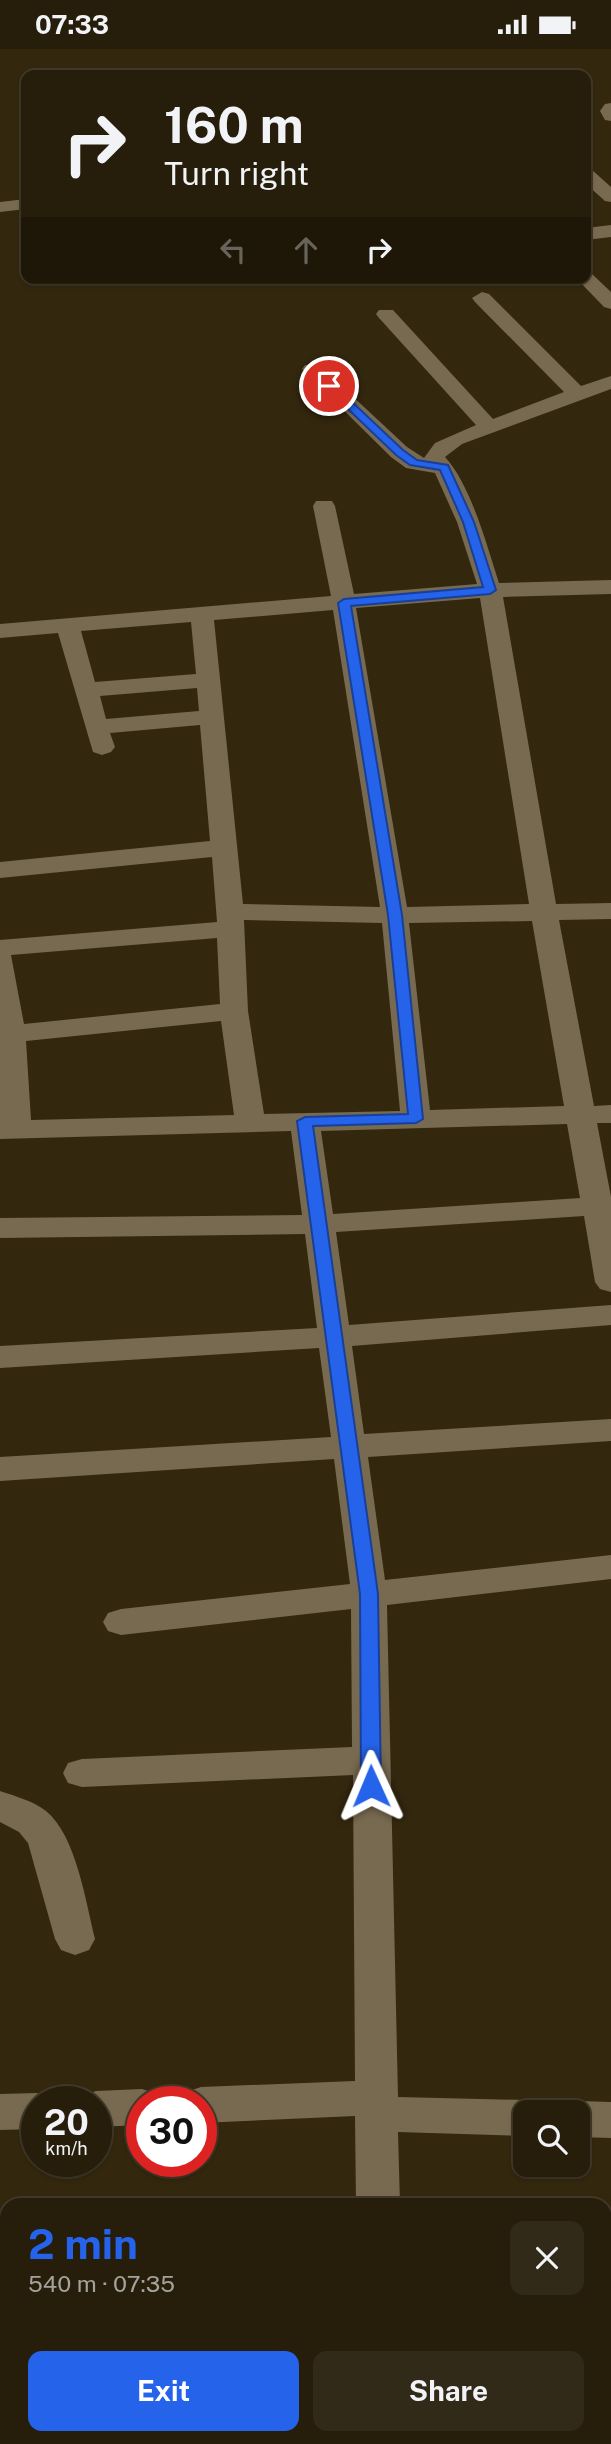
<!DOCTYPE html>
<html lang="en">
<head>
<meta charset="utf-8">
<style>
	body { margin:0; font-family:"Public Sans",sans-serif; background:#322a18; color:#f1f3f6; height:100vh; display:flex; flex-direction:column; font-size:26px; white-space:nowrap }
	* { box-sizing:border-box; margin:0 }
	p { font-size:23px; color:#a4a29c }
	.icon { flex:none; width:38px; height:38px; fill:none; stroke:currentColor; stroke-width:2; stroke-linecap:round; stroke-linejoin:round }
	.map { position:relative; flex:1; overflow:hidden }
	.side { position:absolute; left:0px; top:2149px; width:612px; height:247px; display:flex; flex-direction:column; background:#261d0a; border-radius:21px 21px 0 0; box-shadow:0 2px 5px #0004,0 0 0 2px #423b2b }
	.side>* { flex:none }
	.guide { position:absolute; left:21px; top:21px; width:570px; height:214px; border-radius:14px; box-shadow:0 2px 5px #0004,0 0 0 2px #423b2b; background:#261d0a; color:#f1f3f6; overflow:hidden }
	.buttons { position:absolute; left:513px; top:2051px; display:grid; gap:14px }
	.buttons a { display:grid; place-items:center; width:77px; height:77px; border-radius:14px; background:#261d0a; box-shadow:0 2px 5px #0004,0 0 0 2px #423b2b; font-size:35px }
	.speed { position:absolute; left:21px; top:2037px; display:flex; gap:14px; font-size:35px; font-weight:700; text-align:center }
	.speed>* { display:grid; place-content:center; width:91px; height:91px; border-radius:50%; background:#261d0a; box-shadow:0 2px 5px #0004,0 0 0 2px #423b2b; line-height:1 }
	.speed small { font-size:18px; font-weight:400 }
	.speed .limit { border:10px solid #d22; background:#fff; color:#111 }
	.pin { position:absolute; display:grid; place-items:center; width:60px; height:60px; color:#fff; margin:-30px; border:4px solid #fff; border-radius:50%; box-shadow:0 2px 7px #0007 }
	.me { position:absolute; width:77px; margin:-38px; rotate:359deg; stroke-linejoin:round; filter:drop-shadow(0 0 5px #0008) }
	.turn { display:flex; align-items:center; gap:24px; height:147px; padding:0 28px; font-size:32px }
	.turn .icon { width:91px; height:91px; stroke-width:2.5 }
	.turn b { display:block; font-size:49px; line-height:60px }
	.lanes { display:flex; align-items:center; height:66px; padding:0 28px; background:#0003; justify-content:center; gap:35px; direction:ltr }
	.lanes .off { opacity:.35 }
	.round { display:grid; place-items:center; flex:none; width:74px; height:74px; border-radius:14px; background:#322a18 }
	.headline { display:flex; align-items:center; justify-content:space-between; height:119px; padding:0 28px }
	h1 { font-size:42px; font-weight:700; line-height:52px; color:#2563eb }
	.action { display:flex; gap:14px; margin-top:auto; padding:14px 28px }
	.action a { flex:1; height:80px; border-radius:14px; background:#2563eb; color:#fff; font-size:28px; font-weight:700; line-height:80px; text-align:center }
	.action a+a { background:#322a18; color:#f1f3f6 }
	.status { display:flex; justify-content:space-between; align-items:center; height:49px; padding:0 35px; background:#261d0a; direction:ltr }
	.status svg { height:19px; fill:currentColor }
	.map>svg:first-child { display:block }
	.lines { fill:none; stroke-linecap:round; stroke-linejoin:round }
	.street { fill:#786a50; fill-rule:evenodd }
	.primary { fill:#93773f; fill-rule:evenodd }
	.route { fill:#2563eb; stroke:#184099; stroke-width:2 }
</style>
</head>
<body>
<div class="status"><b>07:33</b><svg viewBox="0 0 49 12"><path d="M0 12V9h3v3zM5 12V6h3v6zM10 12V3h3v9zM15 12V0h3v12zM26 1h20v11H26zM47 4h2v5h-2z"/></svg></div>
<div class="map">
<svg width="611" height="2395" viewBox="0 0 611 2395">
	<rect width="100%" height="100%" fill="#33270e"/>
	<g class="lines">
		<path class="street" d="M 611,54 L 611,72 L 605,71 L 600,62 L 605,55 Z
			M 586,120 L 592,121 L 611,138 L 611,153 L 605,152 L 586,135 Z
			M 26,150 L 26,160 L 0,163 L 0,153 Z
			M 611,176 L 611,188 L 586,191 L 586,179 Z
			M 586,224 L 592,225 L 611,243 L 611,260 L 604,258 L 576,229 L 586,229 Z
			M 482,243 L 489,245 L 581,337 L 611,327 L 611,340 L 462,395 L 445,408 C 471,436 487,497 499,534 L 611,531 L 611,545 L 503,548 L 556,855 L 611,854 L 611,870 L 559,871 L 594,1057 L 611,1056 L 611,1074 L 597,1074 L 611,1148 L 611,1243 L 600,1240 L 595,1233 L 584,1167 L 336,1183 L 349,1276 L 611,1256 L 611,1276 L 352,1297 L 364,1385 L 611,1370 L 611,1392 L 368,1408 L 385,1531 L 611,1506 L 611,1530 L 387,1556 L 398,2048 L 525,2051 L 540,2056 L 544,2063 L 525,2063 L 525,2087 L 398,2083 L 400,2156 L 356,2156 L 355,2067 L 201,2074 L 201,2053 L 181,2053 L 186,2043 L 201,2038 L 355,2032 L 353,1726 L 82,1738 L 68,1734 L 63,1724 L 68,1714 L 82,1710 L 352,1698 L 351,1560 L 121,1586 L 108,1582 L 103,1573 L 108,1564 L 121,1560 L 350,1535 L 334,1410 L 0,1432 L 0,1408 L 331,1388 L 319,1299 L 0,1319 L 0,1297 L 317,1279 L 305,1185 L 0,1189 L 0,1169 L 302,1166 L 291,1082 L 0,1090 L 0,891 L 217,873 L 212,808 L 0,829 L 0,813 L 210,792 L 200,676 L 110,684 L 115,698 L 111,703 L 102,706 L 93,703 L 58,584 L 0,589 L 0,575 L 331,547 L 313,457 L 316,452 L 332,452 L 335,457 L 354,545 L 477,535 L 457,473 L 435,424 L 406,419 L 391,408 L 302,320 L 305,316 L 319,316 L 407,398 L 424,409 L 435,394 L 476,376 L 379,269 L 376,265 L 379,261 L 393,261 L 493,370 L 564,343 L 475,253 L 472,249 ZM 480,549 L 529,855 L 407,858 L 356,559 ZM 333,561 L 380,858 L 243,855 L 214,571 ZM 191,573 L 196,625 L 95,633 L 81,582 ZM 197,639 L 199,662 L 106,670 L 100,647 ZM 244,871 L 382,874 L 400,1062 L 264,1065 L 248,962 ZM 532,872 L 564,1057 L 430,1061 L 409,874 ZM 217,889 L 220,955 L 24,975 L 11,906 ZM 221,972 L 234,1066 L 31,1071 L 26,992 ZM 567,1075 L 580,1149 L 333,1165 L 321,1082 Z
			M 0,1742 C 15,1747 33,1752 46,1762 C 76,1786 86,1854 95,1890 L 89,1901 L 75,1906 L 61,1901 L 55,1890 L 28,1794 L 19,1783 L 0,1773 Z
			M 142,2040 L 157,2045 L 161,2053 L 142,2053 L 142,2076 L 96,2078 L 96,2053 L 78,2053 L 81,2047 L 96,2042 Z
			M 37,2044 L 52,2049 L 54,2053 L 37,2053 L 37,2080 L 0,2081 L 0,2045 Z
			M 578,2052 L 611,2053 L 611,2089 L 578,2088 L 578,2063 L 560,2063 L 563,2057 Z"/>
		<path class="primary" d="M 606,2334 L 611,2334 L 611,2386 L 606,2386 Z
			M 7,2336 L 7,2388 L 0,2389 L 0,2337 Z"/>
	</g>
	<path class="route" d="M 326,335 L 333,335 L 403,401 L 417,411 L 448,416 L 474,473 L 496,541 L 490,545 L 351,557 L 402,866 L 423,1070 L 416,1074 L 313,1077 L 378,1545 L 381,1737 L 378,1743 L 371,1745 L 364,1743 L 361,1737 L 360,1545 L 297,1072 L 305,1068 L 408,1065 L 388,866 L 338,554 L 344,550 L 483,538 L 463,473 L 440,421 L 410,416 L 396,406 L 326,339 Z"/>
</svg>
<div class="buttons">
<a><svg class="icon" aria-label="search" viewBox="0 0 24 24"><circle cx="10" cy="10" r="6"/><path d="M15 15l6 6"/></svg></a>
</div>
<div class="speed"><div>20<small>km/h</small></div><div class="limit">30</div></div>
<div class="pin" style="left:329px;top:337px;background:#d93025"><svg class="icon" aria-label="arrive" viewBox="0 0 24 24"><path d="M6 21V4h12l-3 4 3 4H6"/></svg></div>
<svg class="me" style="left:371px;top:1737px" viewBox="-20 -20 40 40"><path d="M0-17L14 15 0 8-14 15z" fill="#2563eb" stroke="#fff" stroke-width="4"/></svg>
<div class="guide">
<div class="turn"><svg class="icon" aria-label="right" viewBox="0 0 24 24"><path d="M7 20v-9h11M14 6l5 5-5 5"/></svg><div><b>160 m</b>Turn right</div></div>
<div class="lanes"><svg class="icon off" aria-label="left" viewBox="0 0 24 24"><path d="M17 20v-9H6M10 6l-5 5 5 5"/></svg><svg class="icon off" aria-label="ahead" viewBox="0 0 24 24"><path d="M12 20V5M6 11l6-6 6 6"/></svg><svg class="icon" aria-label="right" viewBox="0 0 24 24"><path d="M7 20v-9h11M14 6l5 5-5 5"/></svg></div>
</div>
<section class="side">
<div class="headline"><div><h1>2 min</h1><p>540 m · 07:35</p></div><a class="round"><svg class="icon" aria-label="close" viewBox="0 0 24 24"><path d="M6 6l12 12M18 6L6 18"/></svg></a></div>
<div class="action"><a>Exit</a><a>Share</a></div>
</section>
</div>
</body>
</html>
